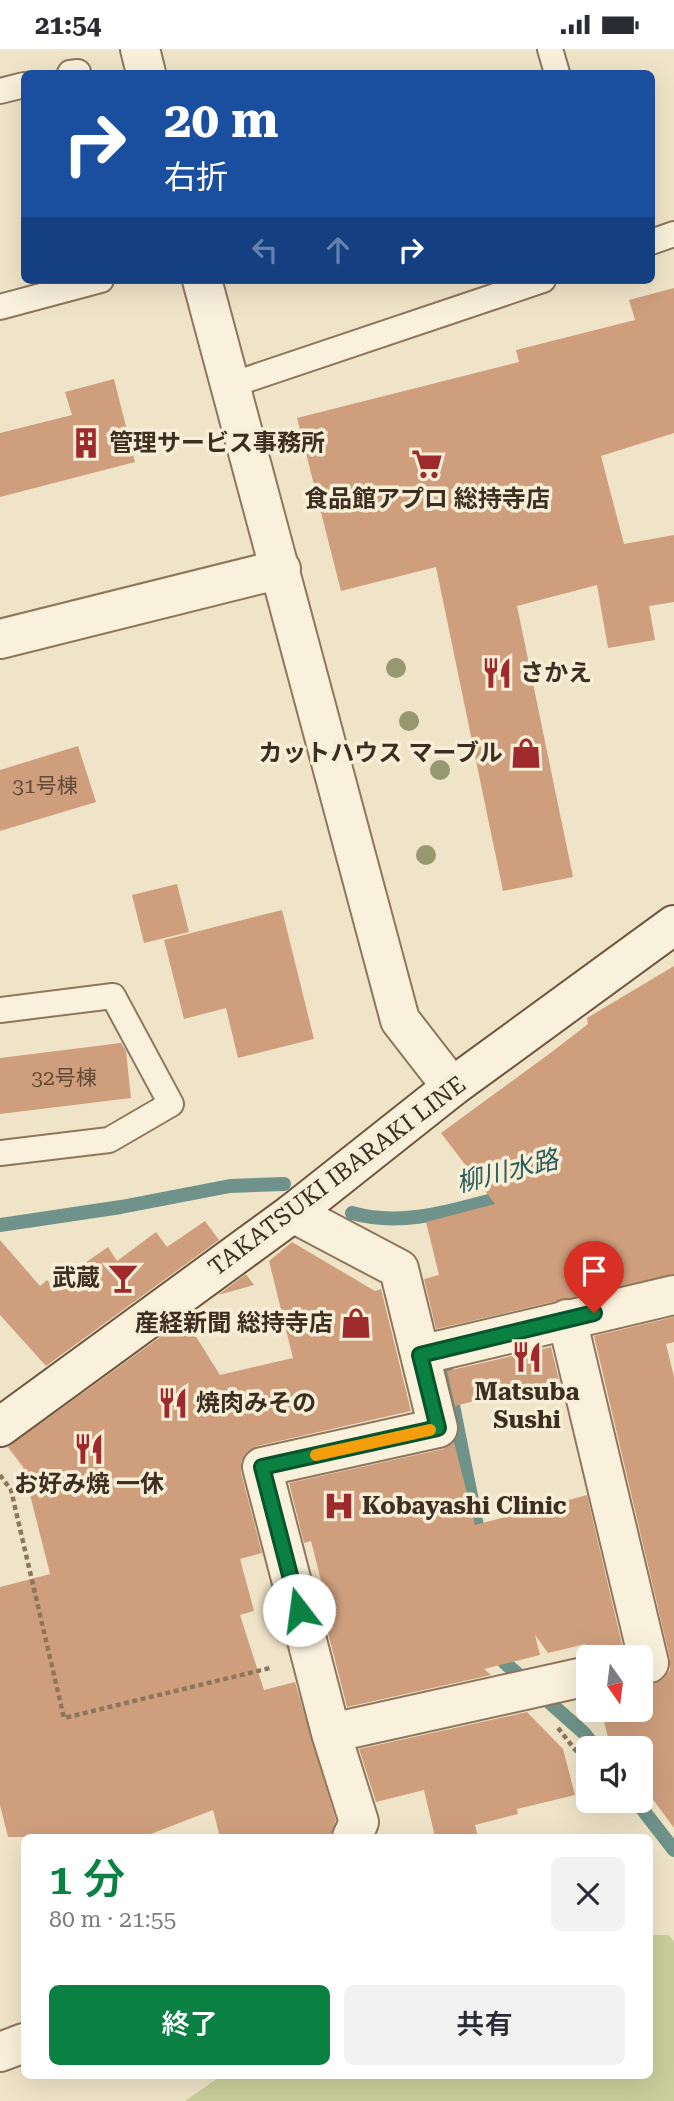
<!DOCTYPE html>
<html lang="ja">
<head>
<meta charset="utf-8">
<style>
	body { margin:0; font-family:"Roboto Serif","Noto Sans JP",serif; background:#f2f2f3; color:#2b2b33; height:100vh; display:flex; flex-direction:column; font-size:26px; white-space:nowrap }
	* { box-sizing:border-box; margin:0 }
	p { font-size:23px; color:#7c7c81 }
	.icon { flex:none; width:38px; height:38px; fill:none; stroke:currentColor; stroke-width:2; stroke-linecap:round; stroke-linejoin:round }
	.map { position:relative; flex:1; overflow:hidden }
	.details { position:absolute; left:21px; top:1785px; width:632px; height:245px; display:flex; flex-direction:column; background:#fff; border-radius:10px; box-shadow:0 7px 28px #0002 }
	.details>* { flex:none }
	.hud { position:absolute; left:21px; top:21px; width:634px; height:214px; border-radius:10px; box-shadow:0 7px 28px #0002; background:#1a4fa0; color:#fff; overflow:hidden }
	.needle { width:46px; rotate:166deg }
	.buttons { position:absolute; left:576px; top:1596px; display:grid; gap:14px }
	.buttons a { display:grid; place-items:center; width:77px; height:77px; border-radius:10px; background:#fff; box-shadow:0 7px 28px #0002; font-size:35px }
	.pin { position:absolute; display:grid; place-items:center; width:60px; height:60px; color:#fff; margin:-72px -30px; border-radius:50% 50% 50% 0; rotate:-45deg; box-shadow:0 0 7px #0007 }
	.pin .icon { rotate:45deg }
	.me { position:absolute; width:77px; margin:-38px; rotate:345deg; stroke-linejoin:round; filter:drop-shadow(0 0 5px #0008) }
	.turn { display:flex; align-items:center; gap:24px; height:147px; padding:0 28px; font-size:32px }
	.turn .icon { width:91px; height:91px; stroke-width:2.5 }
	.turn b { display:block; font-size:49px; line-height:60px }
	.lanes { display:flex; align-items:center; height:66px; padding:0 28px; background:#0003; justify-content:center; gap:35px; direction:ltr }
	.lanes .off { opacity:.35 }
	.round { display:grid; place-items:center; flex:none; width:74px; height:74px; border-radius:10px; background:#f2f2f3 }
	.summary { display:flex; align-items:center; justify-content:space-between; height:119px; padding:0 28px }
	h1 { font-size:42px; font-weight:600; line-height:52px; color:#0b8043 }
	.cta { display:flex; gap:14px; margin-top:auto; padding:14px 28px }
	.cta a { flex:1; height:80px; border-radius:10px; background:#0b8043; color:#fff; font-size:28px; font-weight:600; line-height:80px; text-align:center }
	.cta a+a { background:#f2f2f3; color:#2b2b33 }
	.status { display:flex; justify-content:space-between; align-items:center; height:49px; padding:0 35px; background:#fff; direction:ltr }
	.status svg { height:19px; fill:currentColor }
	.map>svg:first-child { display:block }
	.green { fill:#c9cf9b }
	.lines { fill:none; stroke-linecap:round; stroke-linejoin:round }
	.stream { stroke:#6f938a; stroke-width:14 }
	.building { fill:#cf9f7d }
	.lane-casing { stroke:#8d765c; stroke-width:28 }
	.street-casing { stroke:#8d765c; stroke-width:42 }
	.secondary-casing { stroke:#6f573f; stroke-width:42 }
	.path { stroke:#8d765c; stroke-width:4.5; stroke-dasharray:5 3.5; stroke-linecap:butt }
	.lane { stroke:#faf1dc; stroke-width:24 }
	.street { stroke:#faf1dc; stroke-width:38 }
	.secondary { stroke:#faf1dc; stroke-width:38 }
	.tree { fill:#96986f }
	.route-casing { stroke:#07532c; stroke-width:18 }
	.route { stroke:#0b8043; stroke-width:12 }
	.slow { stroke:#f59e0b; stroke-width:12 }
	.labels { text-anchor:middle; dominant-baseline:central; stroke-width:7; stroke-linejoin:round; paint-order:stroke }
	.number-label { font-size:21px; fill:#624a37 }
	.poi-label { font-size:24px; font-weight:bold; fill:#3d2e20; stroke:#f7eed8; text-anchor:start }
	.street-label { font-size:24px; fill:#3d2e20; stroke:#f7eed8 }
	.water-label { font-size:26px; font-style:italic; fill:#2f5d5a; stroke:#f7eed8 }
</style>
</head>
<body>
<div class="status"><b>21:54</b><svg viewBox="0 0 49 12"><path d="M0 12V9h3v3zM5 12V6h3v6zM10 12V3h3v9zM15 12V0h3v12zM26 1h20v11H26zM47 4h2v5h-2z"/></svg></div>
<div class="map">
<svg width="674" height="2052" viewBox="0 0 674 2052">
	<rect width="100%" height="100%" fill="#f0e4c8"/>
	<path class="green" d="M 649,1886 L 668,1886 L 674,1892 L 674,2052 L 185,2052 L 221,2027 L 649,2026 Z"/>
	<g class="lines">
		<path class="stream" d="M 352,1164 C 405,1179 456,1160 508,1147
			M 0,1176 L 121,1158 L 230,1137 L 284,1135
			M 445,1316 L 480,1492
			M 501,1597 L 504,1613 L 584,1684 L 596,1699
			M 636,1752 L 674,1801"/>
	</g>
	<path class="building" d="M 674,239 L 674,384 L 601,407 L 624,495 L 674,486 L 674,553 L 649,557 L 655,591 L 608,599 L 597,536 L 517,557 L 573,828 L 503,842 L 436,518 L 341,542 L 297,369 L 519,313 L 516,301 L 635,271 L 629,251 Z
		M 114,330 L 135,413 L 0,448 L 0,384 L 72,366 L 65,343 Z
		M 78,697 L 96,753 L 0,782 L 0,721 Z
		M 177,835 L 189,883 L 144,894 L 132,846 Z
		M 282,861 L 314,990 L 238,1009 L 226,959 L 184,970 L 164,891 Z
		M 674,917 L 674,1225 L 436,1280 L 424,1230 L 439,1226 L 426,1173 L 495,1155 L 441,1084 L 549,1005 L 588,975 L 587,969 Z
		M 121,994 L 126,1002 L 131,1049 L 0,1065 L 0,1009 Z
		M 205,1172 L 219,1191 L 46,1317 L 0,1266 L 0,1191 L 40,1237 L 47,1231 L 52,1237 L 108,1198 L 117,1212 L 156,1183 L 167,1198 Z
		M 292,1193 L 375,1242 L 381,1240 L 411,1362 L 257,1397 L 247,1403 L 241,1413 L 241,1423 L 262,1504 L 240,1510 L 254,1562 L 240,1566 L 264,1641 L 295,1633 L 336,1771 L 330,1788 L 220,1788 L 213,1761 L 143,1788 L 8,1788 L 0,1756 L 0,1538 L 50,1525 L 23,1418 L 8,1398 L 185,1270 L 220,1326 L 293,1309 L 269,1212 Z
		M 246,1225 L 254,1236 L 218,1246 Z
		M 674,1268 L 674,1293 L 666,1295 L 674,1328 L 674,1779 L 640,1733 L 640,1699 L 616,1699 L 608,1688 L 601,1661 L 640,1661 L 640,1634 L 653,1635 L 663,1630 L 670,1621 L 670,1610 L 594,1287 Z
		M 551,1298 L 560,1335 L 547,1338 L 546,1334 L 455,1357 L 447,1322 Z
		M 454,1393 L 475,1476 L 587,1446 L 625,1608 L 588,1606 L 585,1595 L 548,1604 L 535,1586 L 540,1606 L 484,1620 L 491,1626 L 347,1658 L 327,1580 L 333,1579 L 311,1492 L 304,1494 L 289,1434 L 443,1400 Z
		M 527,1663 L 563,1700 L 575,1746 L 517,1760 L 518,1765 L 475,1776 L 478,1788 L 435,1788 L 424,1741 L 376,1753 L 359,1700 Z"/>
	<g class="lines">
		<defs>
			<path id="lane" d="M 550,0 L 557,24
				M 70,24 L 78,23
				M 0,42 L 24,36
				M 651,193 L 674,185
				M 0,258 L 101,231
				M 231,336 L 543,231
				M 0,961 L 113,947 L 171,1055 L 109,1091 L 0,1104"/>
			<path id="street" d="M 140,0 L 146,24
				M 202,231 L 400,971 L 452,1038
				M 0,590 L 281,520
				M 293,1164 L 399,1220 L 438,1379 L 262,1418 L 331,1684 L 359,1773 L 352,1788
				M 567,1270 L 649,1614
				M 420,1306 L 674,1246
				M 331,1684 L 588,1627
				M 0,2003 L 24,1994"/>
			<path id="secondary" d="M 0,1378 L 293,1164 L 452,1038 L 674,876"/>
		</defs>
		<use href="#lane" class="lane-casing"/>
		<use href="#street" class="street-casing"/>
		<use href="#secondary" class="secondary-casing"/>
		<path class="path" d="M 0,1426 L 11,1441 L 64,1669 L 270,1619
			M 558,1679 L 588,1717"/>
		<use href="#lane" class="lane"/>
		<use href="#street" class="street"/>
		<use href="#secondary" class="secondary"/>
	</g>
	<g class="tree">
		<circle cx="396" cy="619" r="10"/>
		<circle cx="409" cy="672" r="10"/>
		<circle cx="440" cy="721" r="10"/>
		<circle cx="426" cy="806" r="10"/>
	</g>
	<g class="lines">
		<defs>
			<path id="route" d="M 299,1561 L 262,1418 L 438,1379 L 420,1306 L 594,1264"/>
		</defs>
		<use href="#route" class="route-casing"/>
		<use href="#route" class="route"/>
		<path class="slow" d="M 316,1406 L 430,1381"/>
	</g>
	<defs>
		<symbol id="building-bare" viewBox="-9 -9 18 18"><path d="M-4-6H4V6H1V3H-1V6H-4ZM-2.5-4.3h1.7v1.8h-1.7ZM.8-4.3h1.7v1.8H.8ZM-2.5-1h1.7V.8h-1.7ZM.8-1h1.7V.8H.8Z" fill="#9e2a2b" stroke="#f7eed8" stroke-width="2.5" paint-order="stroke"/></symbol>
		<symbol id="supermarket-bare" viewBox="-9 -9 18 18"><path d="M-6-5.5h2.5l.6 2H6L4.5 2H-2.5L-4.4-4H-6ZM-1.5 3.2a1.3 1.3 0 1 0 .1 0ZM3 3.2a1.3 1.3 0 1 0 .1 0Z" fill="#9e2a2b" stroke="#f7eed8" stroke-width="2.5" paint-order="stroke"/></symbol>
		<symbol id="restaurant-bare" viewBox="-9 -9 18 18"><path d="M-5-6h1v4h1v-4h1v4h1v-4h1v5L-1.5 .5V6h-2V.5L-5-1ZM5-6V6H3V1.5H1.5Q1.5-4 5-6Z" fill="#9e2a2b" stroke="#f7eed8" stroke-width="2.5" paint-order="stroke"/></symbol>
		<symbol id="shop-bare" viewBox="-9 -9 18 18"><path d="M-5-2.5h2.3a2.7 3.5 0 0 1 5.4 0H5L5.5 6h-11ZM-1.5-2.5h3a1.5 2.3 0 0 0-3 0Z" fill="#9e2a2b" stroke="#f7eed8" stroke-width="2.5" paint-order="stroke"/></symbol>
		<symbol id="bar-bare" viewBox="-9 -9 18 18"><path d="M-6-5H6L.8 .8V4.5H3.5V6h-7V4.5H-.8V.8Z" fill="#9e2a2b" stroke="#f7eed8" stroke-width="2.5" paint-order="stroke"/></symbol>
		<symbol id="hospital-bare" viewBox="-9 -9 18 18"><path d="M-5-5h3v3.5h4V-5h3V5h-3V1.5h-4V5h-3Z" fill="#9e2a2b" stroke="#f7eed8" stroke-width="2.5" paint-order="stroke"/></symbol>
	</defs>
	<g fill-rule="evenodd">
		<use href="#building-bare" x="64" y="372" width="44" height="44"/>
		<use href="#supermarket-bare" x="405" y="393" width="44" height="44"/>
		<use href="#restaurant-bare" x="475" y="602" width="44" height="44"/>
		<use href="#shop-bare" x="504" y="682" width="44" height="44"/>
		<use href="#bar-bare" x="101" y="1207" width="44" height="44"/>
		<use href="#shop-bare" x="334" y="1252" width="44" height="44"/>
		<use href="#restaurant-bare" x="505" y="1286" width="44" height="44"/>
		<use href="#restaurant-bare" x="151" y="1332" width="44" height="44"/>
		<use href="#restaurant-bare" x="67" y="1378" width="44" height="44"/>
		<use href="#hospital-bare" x="317" y="1435" width="44" height="44"/>
	</g>
	<g class="labels">
		<g class="number-label">
			<text x="45" y="737">31号棟</text>
			<text x="64" y="1029">32号棟</text>
		</g>
		<g class="poi-label">
			<text x="109" y="394">管理サービス事務所</text>
			<text x="427" y="450" text-anchor="middle">食品館アプロ 総持寺店</text>
			<text x="520" y="624">さかえ</text>
			<text x="503" y="704" text-anchor="end">カットハウス マーブル</text>
			<text x="100" y="1229" text-anchor="end">武蔵</text>
			<text x="333" y="1274" text-anchor="end">産経新聞 総持寺店</text>
			<text x="527" y="1343" text-anchor="middle">Matsuba<tspan x="527" dy="28">Sushi</tspan></text>
			<text x="196" y="1354">焼肉みその</text>
			<text x="89" y="1435" text-anchor="middle">お好み焼 一休</text>
			<text x="362" y="1457">Kobayashi Clinic</text>
		</g>
		<g class="street-label">
			<text transform="translate(337 1127) rotate(-37)">TAKATSUKI IBARAKI LINE</text>
		</g>
		<g class="water-label">
			<text transform="translate(507 1122) rotate(-14)">柳川水路</text>
		</g>
	</g>
</svg>
<div class="buttons">
<a><svg class="needle" viewBox="-14 -14 28 28"><path d="M0-13l5 13h-10z" fill="#e53935"/><path d="M0 13l5-13h-10z" fill="#7c7c81"/></svg></a>
<a><svg class="icon" aria-label="sound" viewBox="0 0 24 24"><path d="M4 9h4l5-4v14l-5-4H4zM17 9q2 3 0 6"/></svg></a>
</div>
<div class="pin" style="left:594px;top:1264px;background:#d93025"><svg class="icon" aria-label="arrive" viewBox="0 0 24 24"><path d="M6 21V4h12l-3 4 3 4H6"/></svg></div>
<svg class="me" style="left:299px;top:1561px" viewBox="-20 -20 40 40"><circle r="19" fill="#fff"/><path d="M0-13L10 11 0 6-10 11z" fill="#0b8043"/></svg>
<div class="hud">
<div class="turn"><svg class="icon" aria-label="right" viewBox="0 0 24 24"><path d="M7 20v-9h11M14 6l5 5-5 5"/></svg><div><b>20 m</b>右折</div></div>
<div class="lanes"><svg class="icon off" aria-label="left" viewBox="0 0 24 24"><path d="M17 20v-9H6M10 6l-5 5 5 5"/></svg><svg class="icon off" aria-label="ahead" viewBox="0 0 24 24"><path d="M12 20V5M6 11l6-6 6 6"/></svg><svg class="icon" aria-label="right" viewBox="0 0 24 24"><path d="M7 20v-9h11M14 6l5 5-5 5"/></svg></div>
</div>
<section class="details">
<div class="summary"><div><h1>1 分</h1><p>80 m · 21:55</p></div><a class="round"><svg class="icon" aria-label="close" viewBox="0 0 24 24"><path d="M6 6l12 12M18 6L6 18"/></svg></a></div>
<div class="cta"><a>終了</a><a>共有</a></div>
</section>
</div>
</body>
</html>
